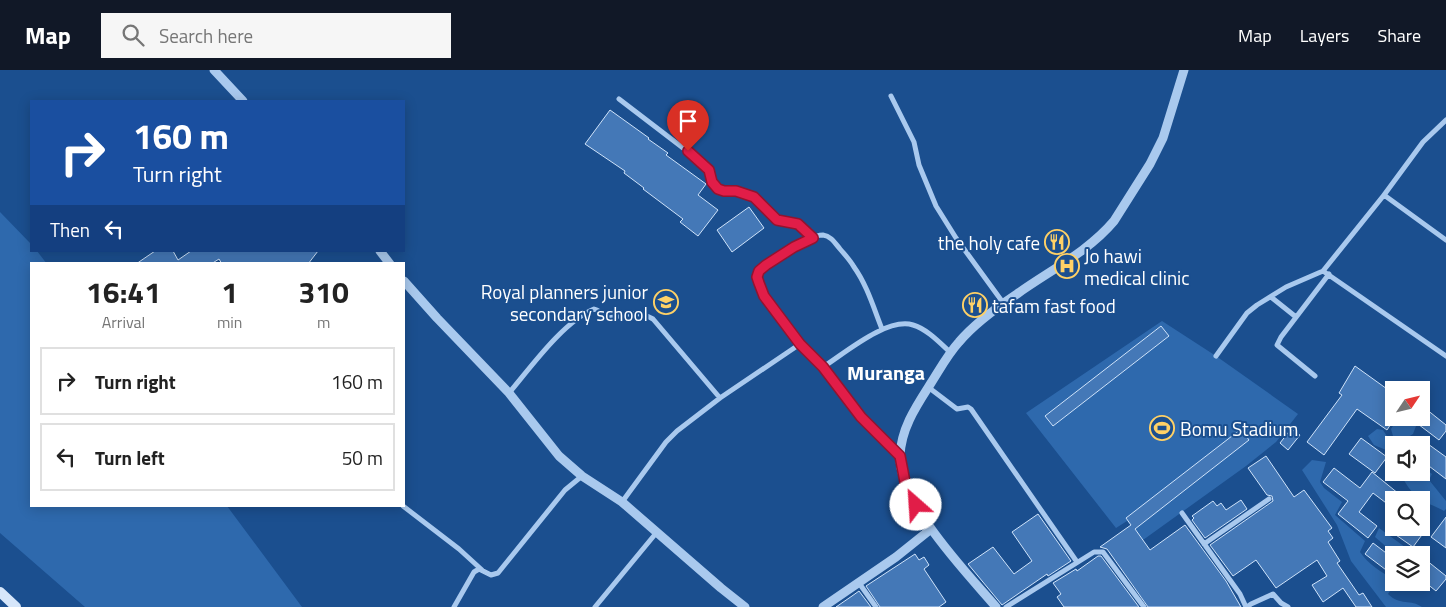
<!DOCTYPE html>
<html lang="en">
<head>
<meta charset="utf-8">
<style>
	body { margin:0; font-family:"Titillium Web",sans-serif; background:#f6f6f6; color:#222; height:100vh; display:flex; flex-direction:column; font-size:19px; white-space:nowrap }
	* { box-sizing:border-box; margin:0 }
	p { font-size:16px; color:#767676 }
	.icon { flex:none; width:28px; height:28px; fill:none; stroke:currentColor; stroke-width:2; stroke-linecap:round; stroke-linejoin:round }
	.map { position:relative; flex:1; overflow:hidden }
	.drawer { position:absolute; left:30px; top:192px; width:375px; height:245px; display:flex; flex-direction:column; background:#fff; border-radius:0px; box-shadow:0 2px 12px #0003 }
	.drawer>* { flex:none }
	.guide { position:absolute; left:30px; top:30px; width:375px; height:152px; border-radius:0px; box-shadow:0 2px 12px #0003; background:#1a4fa0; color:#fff; overflow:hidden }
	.needle { width:32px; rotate:55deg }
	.controls { position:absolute; left:1385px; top:311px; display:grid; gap:10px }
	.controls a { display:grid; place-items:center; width:45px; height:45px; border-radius:0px; background:#fff; box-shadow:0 2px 12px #0003; font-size:25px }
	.pin { position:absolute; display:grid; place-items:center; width:42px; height:42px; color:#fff; margin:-51px -21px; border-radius:50% 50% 50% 0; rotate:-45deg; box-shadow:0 0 5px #0007 }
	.pin .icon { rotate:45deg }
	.me { position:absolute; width:55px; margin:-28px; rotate:334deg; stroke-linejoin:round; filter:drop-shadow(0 0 4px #0008) }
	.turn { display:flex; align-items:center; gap:18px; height:105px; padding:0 20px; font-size:22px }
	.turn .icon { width:65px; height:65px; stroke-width:2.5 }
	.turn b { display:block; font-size:35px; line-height:42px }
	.then { display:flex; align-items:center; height:48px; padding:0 20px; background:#0003; gap:10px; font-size:19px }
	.eta { display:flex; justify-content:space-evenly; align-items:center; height:85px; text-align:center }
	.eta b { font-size:30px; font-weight:700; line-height:35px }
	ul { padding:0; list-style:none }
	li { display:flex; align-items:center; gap:15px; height:68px; margin:0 10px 8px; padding:0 10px; border:2px solid #e0e0e0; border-radius:0px }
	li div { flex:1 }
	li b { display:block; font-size:19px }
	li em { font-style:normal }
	header { display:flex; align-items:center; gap:30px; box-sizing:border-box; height:70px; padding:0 25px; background:#111827; color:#fff }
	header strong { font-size:24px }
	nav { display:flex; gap:28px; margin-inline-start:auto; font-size:18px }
	.search { width:350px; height:45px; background:#f6f6f6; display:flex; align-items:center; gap:12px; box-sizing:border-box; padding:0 18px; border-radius:0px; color:#767676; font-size:19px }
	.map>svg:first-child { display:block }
	.green { fill:#2e69ad }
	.building { fill:#4478b7; stroke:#cfe3fa }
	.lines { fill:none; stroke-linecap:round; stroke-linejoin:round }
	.minor { stroke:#a9c9ee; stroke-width:5 }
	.tertiary { stroke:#a9c9ee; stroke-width:9 }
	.secondary { stroke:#d6e6fa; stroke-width:10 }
	.route-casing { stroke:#92132f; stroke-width:12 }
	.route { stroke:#e11d48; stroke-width:9 }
	.labels { text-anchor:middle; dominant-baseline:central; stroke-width:4; stroke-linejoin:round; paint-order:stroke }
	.poi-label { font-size:19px; fill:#fff; stroke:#1b4f8f; text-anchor:start }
	.neighbourhood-label { font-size:20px; font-weight:bold; fill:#fff; stroke:#1b4f8f }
</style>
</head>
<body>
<header>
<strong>Map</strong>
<div class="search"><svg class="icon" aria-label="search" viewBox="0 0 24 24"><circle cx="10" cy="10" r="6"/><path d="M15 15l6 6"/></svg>Search here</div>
<nav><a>Map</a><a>Layers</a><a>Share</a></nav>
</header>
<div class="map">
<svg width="1446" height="537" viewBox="0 0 1446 537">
	<rect width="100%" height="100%" fill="#1b4f8f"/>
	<path class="green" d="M 0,142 L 31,174 L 31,181 L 37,181 L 47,194 L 31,194 L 31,436 L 227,436 L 302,537 L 85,537 L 0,463 Z
		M 1162,251 L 1216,286 L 1298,344 L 1276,372 L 1246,396 L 1143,470 L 1127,451 L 1116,458 L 1026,343 Z
		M 1398,348 L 1409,348 L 1416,356 L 1413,364 L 1403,370 L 1393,366 L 1391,359 Z
		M 1377,359 L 1383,360 L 1388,368 L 1386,380 L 1374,375 L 1368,366 Z
		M 1312,390 L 1326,392 L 1320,412 L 1324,418 L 1342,432 L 1335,445 L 1365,471 L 1360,482 C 1368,494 1382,503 1394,509 L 1394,512 L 1398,513 L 1398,519 L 1390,521 L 1388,524 C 1400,536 1411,529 1422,537 L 1386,537 L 1351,491 L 1337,455 L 1302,400 Z
		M 1421,401 L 1428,401 L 1432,404 L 1429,410 L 1446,431 L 1446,439 L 1444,441 C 1436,436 1425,433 1419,429 C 1411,422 1405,413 1400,403 L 1415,410 Z
		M 1379,458 L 1409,480 L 1408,485 L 1396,485 L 1375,467 Z"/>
	<path class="building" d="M 610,40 L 649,68 L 648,69 L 668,83 L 666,85 L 706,114 L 698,125 L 718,140 L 698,166 L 680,152 L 683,149 L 643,119 L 644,118 L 624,103 L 625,101 L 585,74 Z
		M 749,137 L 764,158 L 732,182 L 717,160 Z
		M 155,181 L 173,181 L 178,190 L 191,181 L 318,181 L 308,194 L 222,194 L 219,189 L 211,194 L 136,194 Z
		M 1161,256 L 1169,266 L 1053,356 L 1045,346 Z
		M 1355,296 L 1394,324 L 1394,349 L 1387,360 L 1357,339 L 1324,385 L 1307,372 L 1342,325 L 1339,323 Z
		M 1421,335 L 1446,355 L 1446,361 L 1439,370 L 1410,348 L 1421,348 Z
		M 1241,359 L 1249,370 L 1135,459 L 1150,480 L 1185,455 L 1226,511 L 1241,537 L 1148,537 L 1107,479 L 1100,477 L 1131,455 L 1126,448 Z
		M 1291,359 L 1300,365 L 1288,380 L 1280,373 Z
		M 1361,368 L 1387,387 L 1375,403 L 1349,384 Z
		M 1428,374 L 1446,387 L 1446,409 L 1421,390 L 1421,383 Z
		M 1266,386 L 1294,427 L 1304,420 L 1332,458 L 1328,461 L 1333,468 L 1328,472 L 1340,491 L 1337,493 L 1359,525 L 1363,523 L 1372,537 L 1356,537 L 1343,518 L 1323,532 L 1312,515 L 1327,506 L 1317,490 L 1276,518 L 1256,490 L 1233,506 L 1210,475 L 1273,431 L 1272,426 L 1267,425 L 1248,398 Z
		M 1334,398 L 1360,418 L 1372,402 L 1399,424 L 1394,430 L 1394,439 L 1373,423 L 1359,442 L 1377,456 L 1368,468 L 1338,444 L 1348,431 L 1323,412 Z
		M 1241,430 L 1247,439 L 1205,468 L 1192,450 L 1194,448 L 1192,446 L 1213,431 L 1217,436 L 1221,433 L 1226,440 Z
		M 1038,444 L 1071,491 L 1048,506 L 1047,504 L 1002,535 L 968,494 L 993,477 L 1014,504 L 1032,491 L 1012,462 Z
		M 1446,447 L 1446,478 L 1431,467 Z
		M 1386,458 L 1427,458 L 1413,477 Z
		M 1373,473 L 1394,489 L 1394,506 L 1365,484 Z
		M 915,484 L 919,490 L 924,487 L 929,495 L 924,499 L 946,532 L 939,537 L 880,537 L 866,516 Z
		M 1098,486 L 1101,486 L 1139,537 L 1064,537 L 1057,527 L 1061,524 L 1053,513 L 1076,499 L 1077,501 Z
		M 1421,486 L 1446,506 L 1446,509 L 1436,521 L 1421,509 Z
		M 859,521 L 871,537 L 836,537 L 852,526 Z"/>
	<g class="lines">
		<path class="minor" d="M 891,26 L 914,72 L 919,95 L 936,136 L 956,168 L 1004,234
			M 619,29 L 704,94 L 709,100 L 715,117 L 724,121 L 736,121 L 754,127 L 777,149 L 798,154 L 813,168
			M 1384,125 L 1446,170
			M 1323,201 L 1446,286
			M 1271,227 L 1296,247
			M 800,274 L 823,297 L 870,359 L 899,385
			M 1216,286 L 1247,243 L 1257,235 L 1286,217 L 1323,201 L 1384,125 L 1423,72 L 1446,50
			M 823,297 C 845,283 887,247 913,255 C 927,259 940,273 951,283
			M 1315,306 L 1277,275 L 1281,267 L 1329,204
			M 928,317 L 957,339 L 968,337 L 971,339 L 1077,492
			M 509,323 C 531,297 563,252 594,239 L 597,240 L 609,248 C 627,245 636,239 653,249 L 720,328
			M 622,432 L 666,372 L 677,361 L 720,328 L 800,274 C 791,261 756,221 757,207 C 758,196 777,188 785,183 C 795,176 811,165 823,165 C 831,166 835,173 840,179 C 845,185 850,190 854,197 C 867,215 874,239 882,259
			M 403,436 L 459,479 L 482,500
			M 1182,443 L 1240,524 L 1246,537
			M 1204,474 L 1269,429
			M 859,513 L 876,537
			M 454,537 L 474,502 L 479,499 L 491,505 L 498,503 L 565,420 L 582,406
			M 595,537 L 657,462
			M 1006,537 L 1094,482 L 1103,482 L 1144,537
			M 1247,537 L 1251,534 L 1273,524 L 1281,533 L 1288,537"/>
		<path class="tertiary" d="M 214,0 L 243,31
			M 380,181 L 390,194
			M 404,211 L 437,248 L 509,323 L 559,386 L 582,406 L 622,432 L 721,518 L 745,537
			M 823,537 L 896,487 L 931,459
			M 996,537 C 966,502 899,433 900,386 C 901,358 917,335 931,313 C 940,299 948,284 959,272 C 975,253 996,238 1017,224 C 1049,201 1088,182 1114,151 L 1150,94 L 1163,68 L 1184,0"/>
		<path class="secondary" d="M 0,522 L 16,537"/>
	</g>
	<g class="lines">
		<defs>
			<path id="route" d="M 688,81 L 709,100 L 712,112 L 718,119 L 724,121 L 736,121 L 754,127 L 777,150 L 798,154 L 813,168 L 794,177 L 766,195 L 759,201 L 757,207 L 759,213 L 764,226 L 800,274 L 823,297 L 861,347 L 900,386 L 905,412 L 916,435"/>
		</defs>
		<use href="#route" class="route-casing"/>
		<use href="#route" class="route"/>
	</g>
	<defs>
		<symbol id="restaurant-ring" viewBox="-11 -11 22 22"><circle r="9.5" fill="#1b4f8f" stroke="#ffd166" stroke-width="1.5"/><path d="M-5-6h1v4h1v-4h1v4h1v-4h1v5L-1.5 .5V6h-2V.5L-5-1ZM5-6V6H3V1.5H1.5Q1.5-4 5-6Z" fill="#ffd166"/></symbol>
		<symbol id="hospital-ring" viewBox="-11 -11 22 22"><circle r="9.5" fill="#1b4f8f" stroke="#ffd166" stroke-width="1.5"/><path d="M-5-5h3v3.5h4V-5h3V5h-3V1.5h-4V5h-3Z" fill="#ffd166"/></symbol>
		<symbol id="school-ring" viewBox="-11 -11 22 22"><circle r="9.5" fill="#1b4f8f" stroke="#ffd166" stroke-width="1.5"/><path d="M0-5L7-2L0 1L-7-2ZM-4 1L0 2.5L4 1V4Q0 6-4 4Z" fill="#ffd166"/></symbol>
		<symbol id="stadium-ring" viewBox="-11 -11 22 22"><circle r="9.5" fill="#1b4f8f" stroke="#ffd166" stroke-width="1.5"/><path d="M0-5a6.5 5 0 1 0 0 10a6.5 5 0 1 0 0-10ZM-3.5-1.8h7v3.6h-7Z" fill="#ffd166"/></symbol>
	</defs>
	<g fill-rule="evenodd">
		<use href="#restaurant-ring" x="1043" y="158" width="28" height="28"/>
		<use href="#hospital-ring" x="1053" y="182" width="28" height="28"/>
		<use href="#school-ring" x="652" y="218" width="28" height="28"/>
		<use href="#restaurant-ring" x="961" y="221" width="28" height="28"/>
		<use href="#stadium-ring" x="1148" y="344" width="28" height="28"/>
	</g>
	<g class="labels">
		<g class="poi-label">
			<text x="1040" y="172" text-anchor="end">the holy cafe</text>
			<text x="1084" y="185">Jo hawi<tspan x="1084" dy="22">medical clinic</tspan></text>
			<text x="648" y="221" text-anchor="end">Royal planners junior<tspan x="648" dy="22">secondary school</tspan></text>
			<text x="992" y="235">tafam fast food</text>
			<text x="1180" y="358">Bomu Stadium</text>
		</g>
		<g class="neighbourhood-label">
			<text x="886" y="302">Muranga</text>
		</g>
	</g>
</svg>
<div class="controls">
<a><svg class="needle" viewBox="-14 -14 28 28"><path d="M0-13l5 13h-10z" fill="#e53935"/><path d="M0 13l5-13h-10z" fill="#767676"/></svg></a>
<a><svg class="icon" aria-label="sound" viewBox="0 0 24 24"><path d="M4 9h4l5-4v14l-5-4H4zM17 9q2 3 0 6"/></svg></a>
<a><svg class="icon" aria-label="search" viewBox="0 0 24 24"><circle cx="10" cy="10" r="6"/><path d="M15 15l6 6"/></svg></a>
<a><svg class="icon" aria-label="layers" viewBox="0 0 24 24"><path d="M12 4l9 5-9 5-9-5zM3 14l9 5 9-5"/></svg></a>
</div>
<div class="pin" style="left:688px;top:81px;background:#d93025"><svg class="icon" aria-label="arrive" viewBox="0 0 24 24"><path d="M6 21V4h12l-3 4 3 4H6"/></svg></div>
<svg class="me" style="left:916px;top:435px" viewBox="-20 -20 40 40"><circle r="19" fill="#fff"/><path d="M0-13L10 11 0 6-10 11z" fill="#e11d48"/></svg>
<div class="guide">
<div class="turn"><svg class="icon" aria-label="right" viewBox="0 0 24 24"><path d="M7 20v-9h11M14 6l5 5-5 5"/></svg><div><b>160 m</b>Turn right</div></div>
<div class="then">Then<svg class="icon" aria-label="left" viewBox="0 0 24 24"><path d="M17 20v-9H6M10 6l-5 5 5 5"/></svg></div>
</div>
<section class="drawer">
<div class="eta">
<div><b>16:41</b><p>Arrival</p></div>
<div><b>1</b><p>min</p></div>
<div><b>310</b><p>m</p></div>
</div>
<ul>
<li><svg class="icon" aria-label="right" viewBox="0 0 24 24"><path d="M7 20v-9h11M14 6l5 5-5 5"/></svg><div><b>Turn right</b></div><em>160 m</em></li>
<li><svg class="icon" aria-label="left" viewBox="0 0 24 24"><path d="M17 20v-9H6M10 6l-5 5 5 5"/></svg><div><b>Turn left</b></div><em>50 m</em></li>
</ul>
</section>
</div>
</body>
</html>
